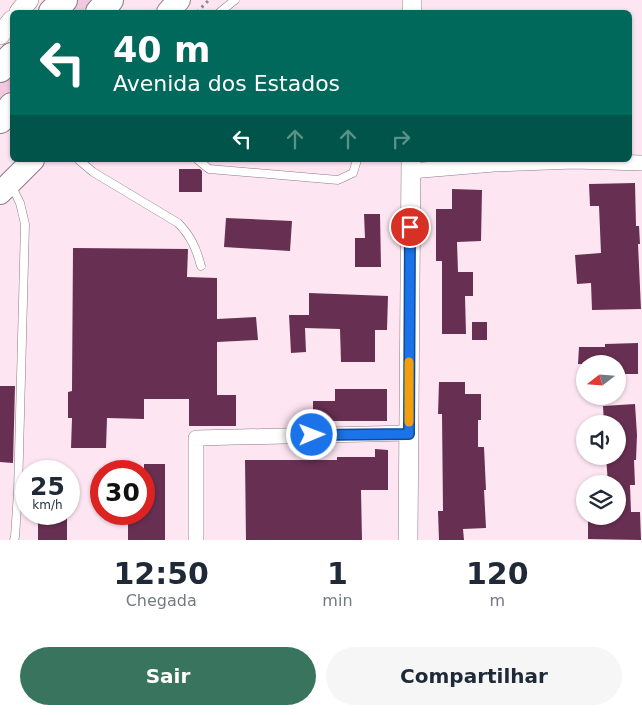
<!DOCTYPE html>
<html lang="pt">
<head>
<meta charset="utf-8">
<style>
	body { margin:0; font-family:"DejaVu Sans",sans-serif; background:#f6f6f7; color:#1f2937; height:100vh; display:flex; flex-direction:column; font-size:19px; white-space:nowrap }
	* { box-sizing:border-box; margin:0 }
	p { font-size:16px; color:#747a83 }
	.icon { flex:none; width:28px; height:28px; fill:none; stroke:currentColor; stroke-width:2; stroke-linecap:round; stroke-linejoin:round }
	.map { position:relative; height:540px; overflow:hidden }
	.sheet { display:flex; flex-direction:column; background:#fff; flex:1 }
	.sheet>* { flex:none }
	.guide { position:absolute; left:10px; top:10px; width:622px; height:152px; border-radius:8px; box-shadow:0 1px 4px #0004; background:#00695c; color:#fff; overflow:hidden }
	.needle { width:32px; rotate:253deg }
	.tools { position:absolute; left:576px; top:355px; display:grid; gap:10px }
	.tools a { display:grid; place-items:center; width:50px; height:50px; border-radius:50%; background:#fff; box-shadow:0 1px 4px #0004; font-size:25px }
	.speed { position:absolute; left:15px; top:460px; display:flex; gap:10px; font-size:25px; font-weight:700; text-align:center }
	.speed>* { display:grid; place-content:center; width:65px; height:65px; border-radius:50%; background:#fff; box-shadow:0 1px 4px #0004; line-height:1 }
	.speed small { font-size:12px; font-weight:400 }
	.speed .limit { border:8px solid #d22; background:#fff; color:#111 }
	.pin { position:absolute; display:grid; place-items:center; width:42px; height:42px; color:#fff; margin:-21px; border:2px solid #fff; border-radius:50%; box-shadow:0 1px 5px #0007 }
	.me { position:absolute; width:55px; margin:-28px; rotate:89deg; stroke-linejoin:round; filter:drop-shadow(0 0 4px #0008) }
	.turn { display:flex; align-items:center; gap:18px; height:105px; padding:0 20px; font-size:22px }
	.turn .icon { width:65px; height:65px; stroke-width:2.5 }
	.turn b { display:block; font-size:35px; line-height:42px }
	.lanes { display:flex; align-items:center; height:48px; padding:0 20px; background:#0003; justify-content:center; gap:25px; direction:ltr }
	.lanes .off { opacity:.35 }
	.eta { display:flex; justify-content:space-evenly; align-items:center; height:85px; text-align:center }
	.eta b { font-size:30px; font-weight:700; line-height:35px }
	.primary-button { display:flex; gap:10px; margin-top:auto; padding:10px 20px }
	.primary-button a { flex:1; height:58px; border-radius:30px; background:#39745e; color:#fff; font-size:20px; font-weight:700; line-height:58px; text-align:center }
	.primary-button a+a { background:#f6f6f7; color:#1f2937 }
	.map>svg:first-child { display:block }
	.green { fill:#f3c9e0 }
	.building { fill:#672f51 }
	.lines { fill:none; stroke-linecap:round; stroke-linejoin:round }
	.service-casing { stroke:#8e7a85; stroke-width:9 }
	.minor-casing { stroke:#8e7a85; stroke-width:16 }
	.tertiary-casing { stroke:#8e7a85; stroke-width:20 }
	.secondary-casing { stroke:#8e7a85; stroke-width:24 }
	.trunk-casing { stroke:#8e7a85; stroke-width:28 }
	.path { stroke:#95858d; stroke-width:3; stroke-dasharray:2.5 4; stroke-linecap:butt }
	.service { stroke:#fff; stroke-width:8 }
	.minor { stroke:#fff; stroke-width:15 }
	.tertiary { stroke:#fff; stroke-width:19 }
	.secondary { stroke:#fff; stroke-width:22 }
	.trunk { stroke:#fff; stroke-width:26 }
	.route-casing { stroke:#114b97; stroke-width:12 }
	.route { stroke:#1a73e8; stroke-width:9 }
	.slow { stroke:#f59e0b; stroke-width:9 }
</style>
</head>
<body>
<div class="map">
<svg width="642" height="540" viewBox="0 0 642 540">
	<rect width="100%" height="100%" fill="#fde6f2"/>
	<path class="green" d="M 74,0 L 93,0 L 82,12 L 63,12 Z
		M 12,65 L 12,88 L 0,101 L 0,79 Z"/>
	<path class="building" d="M 179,169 L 200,169 L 202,171 L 202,192 L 179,192 Z
		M 635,183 L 636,226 L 639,226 L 640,244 L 638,244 L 641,309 L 592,310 L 591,283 L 577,284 L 575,255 L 601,253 L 599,206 L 590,206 L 589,184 Z
		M 452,189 L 482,190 L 481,241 L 457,242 L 458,272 L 473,272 L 473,296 L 465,296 L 466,334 L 442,334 L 442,261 L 436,261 L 436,209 L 452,209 Z
		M 364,214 L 380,214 L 381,267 L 355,267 L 355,238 L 365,238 Z
		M 226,218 L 292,221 L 290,251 L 224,247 Z
		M 73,248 L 188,249 L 187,277 L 217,278 L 217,319 L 256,317 L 258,340 L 217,342 L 217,395 L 236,395 L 236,426 L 189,426 L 189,399 L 144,399 L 144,419 L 107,418 L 106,448 L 71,448 L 72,418 L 68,418 L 68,392 L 72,391 Z
		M 309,293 L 388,296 L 387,330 L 375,330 L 375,362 L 341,362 L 340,329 L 305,328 L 306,352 L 291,353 L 289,315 L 309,315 Z
		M 472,322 L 487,322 L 487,340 L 472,340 Z
		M 638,343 L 638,374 L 618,374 L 618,364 L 578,364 L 579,347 L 605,347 L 605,344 Z
		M 439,382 L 465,382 L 465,394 L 481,394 L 481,420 L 478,420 L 478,447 L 484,447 L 486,490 L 484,490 L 486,528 L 463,529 L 464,540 L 439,540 L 438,511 L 443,511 L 442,414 L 438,414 Z
		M 0,386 L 15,386 L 13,463 L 0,462 Z
		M 335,389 L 387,389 L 387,421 L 313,421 L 313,401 L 335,401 Z
		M 635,404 L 637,435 L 636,460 L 634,460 L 635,485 L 630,485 L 631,512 L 640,512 L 641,540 L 588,539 L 588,516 L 618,516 L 618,484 L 608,484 L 606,456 L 618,456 L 618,424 L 604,424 L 603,406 Z
		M 375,449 L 388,450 L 388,490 L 361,490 L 362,540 L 246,540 L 245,460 L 337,460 L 337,457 L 375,457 Z
		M 144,464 L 165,464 L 165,540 L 128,540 L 128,514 L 144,514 Z
		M 38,514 L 67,514 L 67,540 L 38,540 Z"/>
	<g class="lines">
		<defs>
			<path id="service" d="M 220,12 L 235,0
				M 79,160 L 93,172 L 178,223 C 191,236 196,248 201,266
				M 198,160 L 209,169 L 338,180 L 353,173 L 357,160
				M 11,185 L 20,203 L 25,224 L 18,492 L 15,537 L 14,540"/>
			<path id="minor" d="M 411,171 L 494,164 L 574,161 L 642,163
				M 196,540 L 196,438 L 409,433"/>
			<path id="tertiary" d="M 19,12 L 29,0
				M 412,12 L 412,0
				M 0,35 L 12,20
				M 408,540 L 411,160"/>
			<path id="secondary" d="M 168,12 L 179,0
				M 0,193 L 33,160"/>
			<path id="trunk" d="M 52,12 L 64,0
				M 99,12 L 110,0
				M 0,69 L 12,56
				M 0,120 L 12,106"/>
		</defs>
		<use href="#service" class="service-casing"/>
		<use href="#minor" class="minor-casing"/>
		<use href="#tertiary" class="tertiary-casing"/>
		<use href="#secondary" class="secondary-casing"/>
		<use href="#trunk" class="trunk-casing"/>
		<path class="path" d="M 197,12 L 209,0"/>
		<use href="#service" class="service"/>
		<use href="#minor" class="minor"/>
		<use href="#tertiary" class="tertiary"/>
		<use href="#secondary" class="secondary"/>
		<use href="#trunk" class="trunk"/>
	</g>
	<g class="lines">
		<defs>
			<path id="route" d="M 312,435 L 409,434 L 410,227"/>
		</defs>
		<use href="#route" class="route-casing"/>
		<use href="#route" class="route"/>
		<path class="slow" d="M 409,422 L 409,362"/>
	</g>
</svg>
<div class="tools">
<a><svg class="needle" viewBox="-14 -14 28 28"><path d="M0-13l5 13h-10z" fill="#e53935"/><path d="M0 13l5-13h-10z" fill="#747a83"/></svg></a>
<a><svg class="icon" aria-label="sound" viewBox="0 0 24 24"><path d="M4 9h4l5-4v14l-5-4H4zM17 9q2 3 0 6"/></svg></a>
<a><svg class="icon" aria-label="layers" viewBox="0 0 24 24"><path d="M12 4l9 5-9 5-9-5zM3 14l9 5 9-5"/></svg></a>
</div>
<div class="speed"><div>25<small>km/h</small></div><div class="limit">30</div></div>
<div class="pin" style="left:410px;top:227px;background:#d93025"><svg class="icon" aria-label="arrive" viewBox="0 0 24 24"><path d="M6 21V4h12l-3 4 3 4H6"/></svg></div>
<svg class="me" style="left:312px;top:435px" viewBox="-20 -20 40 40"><circle r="17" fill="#1a73e8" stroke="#fff" stroke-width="3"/><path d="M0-11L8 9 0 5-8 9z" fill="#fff"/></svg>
<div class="guide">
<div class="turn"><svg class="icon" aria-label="left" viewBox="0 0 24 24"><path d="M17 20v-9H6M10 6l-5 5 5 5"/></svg><div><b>40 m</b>Avenida dos Estados</div></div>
<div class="lanes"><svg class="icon" aria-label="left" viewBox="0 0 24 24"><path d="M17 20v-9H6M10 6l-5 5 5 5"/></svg><svg class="icon off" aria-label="ahead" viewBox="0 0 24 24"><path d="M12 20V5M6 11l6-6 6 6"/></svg><svg class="icon off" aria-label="ahead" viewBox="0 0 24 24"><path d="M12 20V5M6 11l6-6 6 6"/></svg><svg class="icon off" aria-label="right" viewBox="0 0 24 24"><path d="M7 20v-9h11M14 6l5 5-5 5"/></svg></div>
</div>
</div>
<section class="sheet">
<div class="eta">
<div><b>12:50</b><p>Chegada</p></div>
<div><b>1</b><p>min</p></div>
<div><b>120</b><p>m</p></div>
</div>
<div class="primary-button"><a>Sair</a><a>Compartilhar</a></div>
</section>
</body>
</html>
